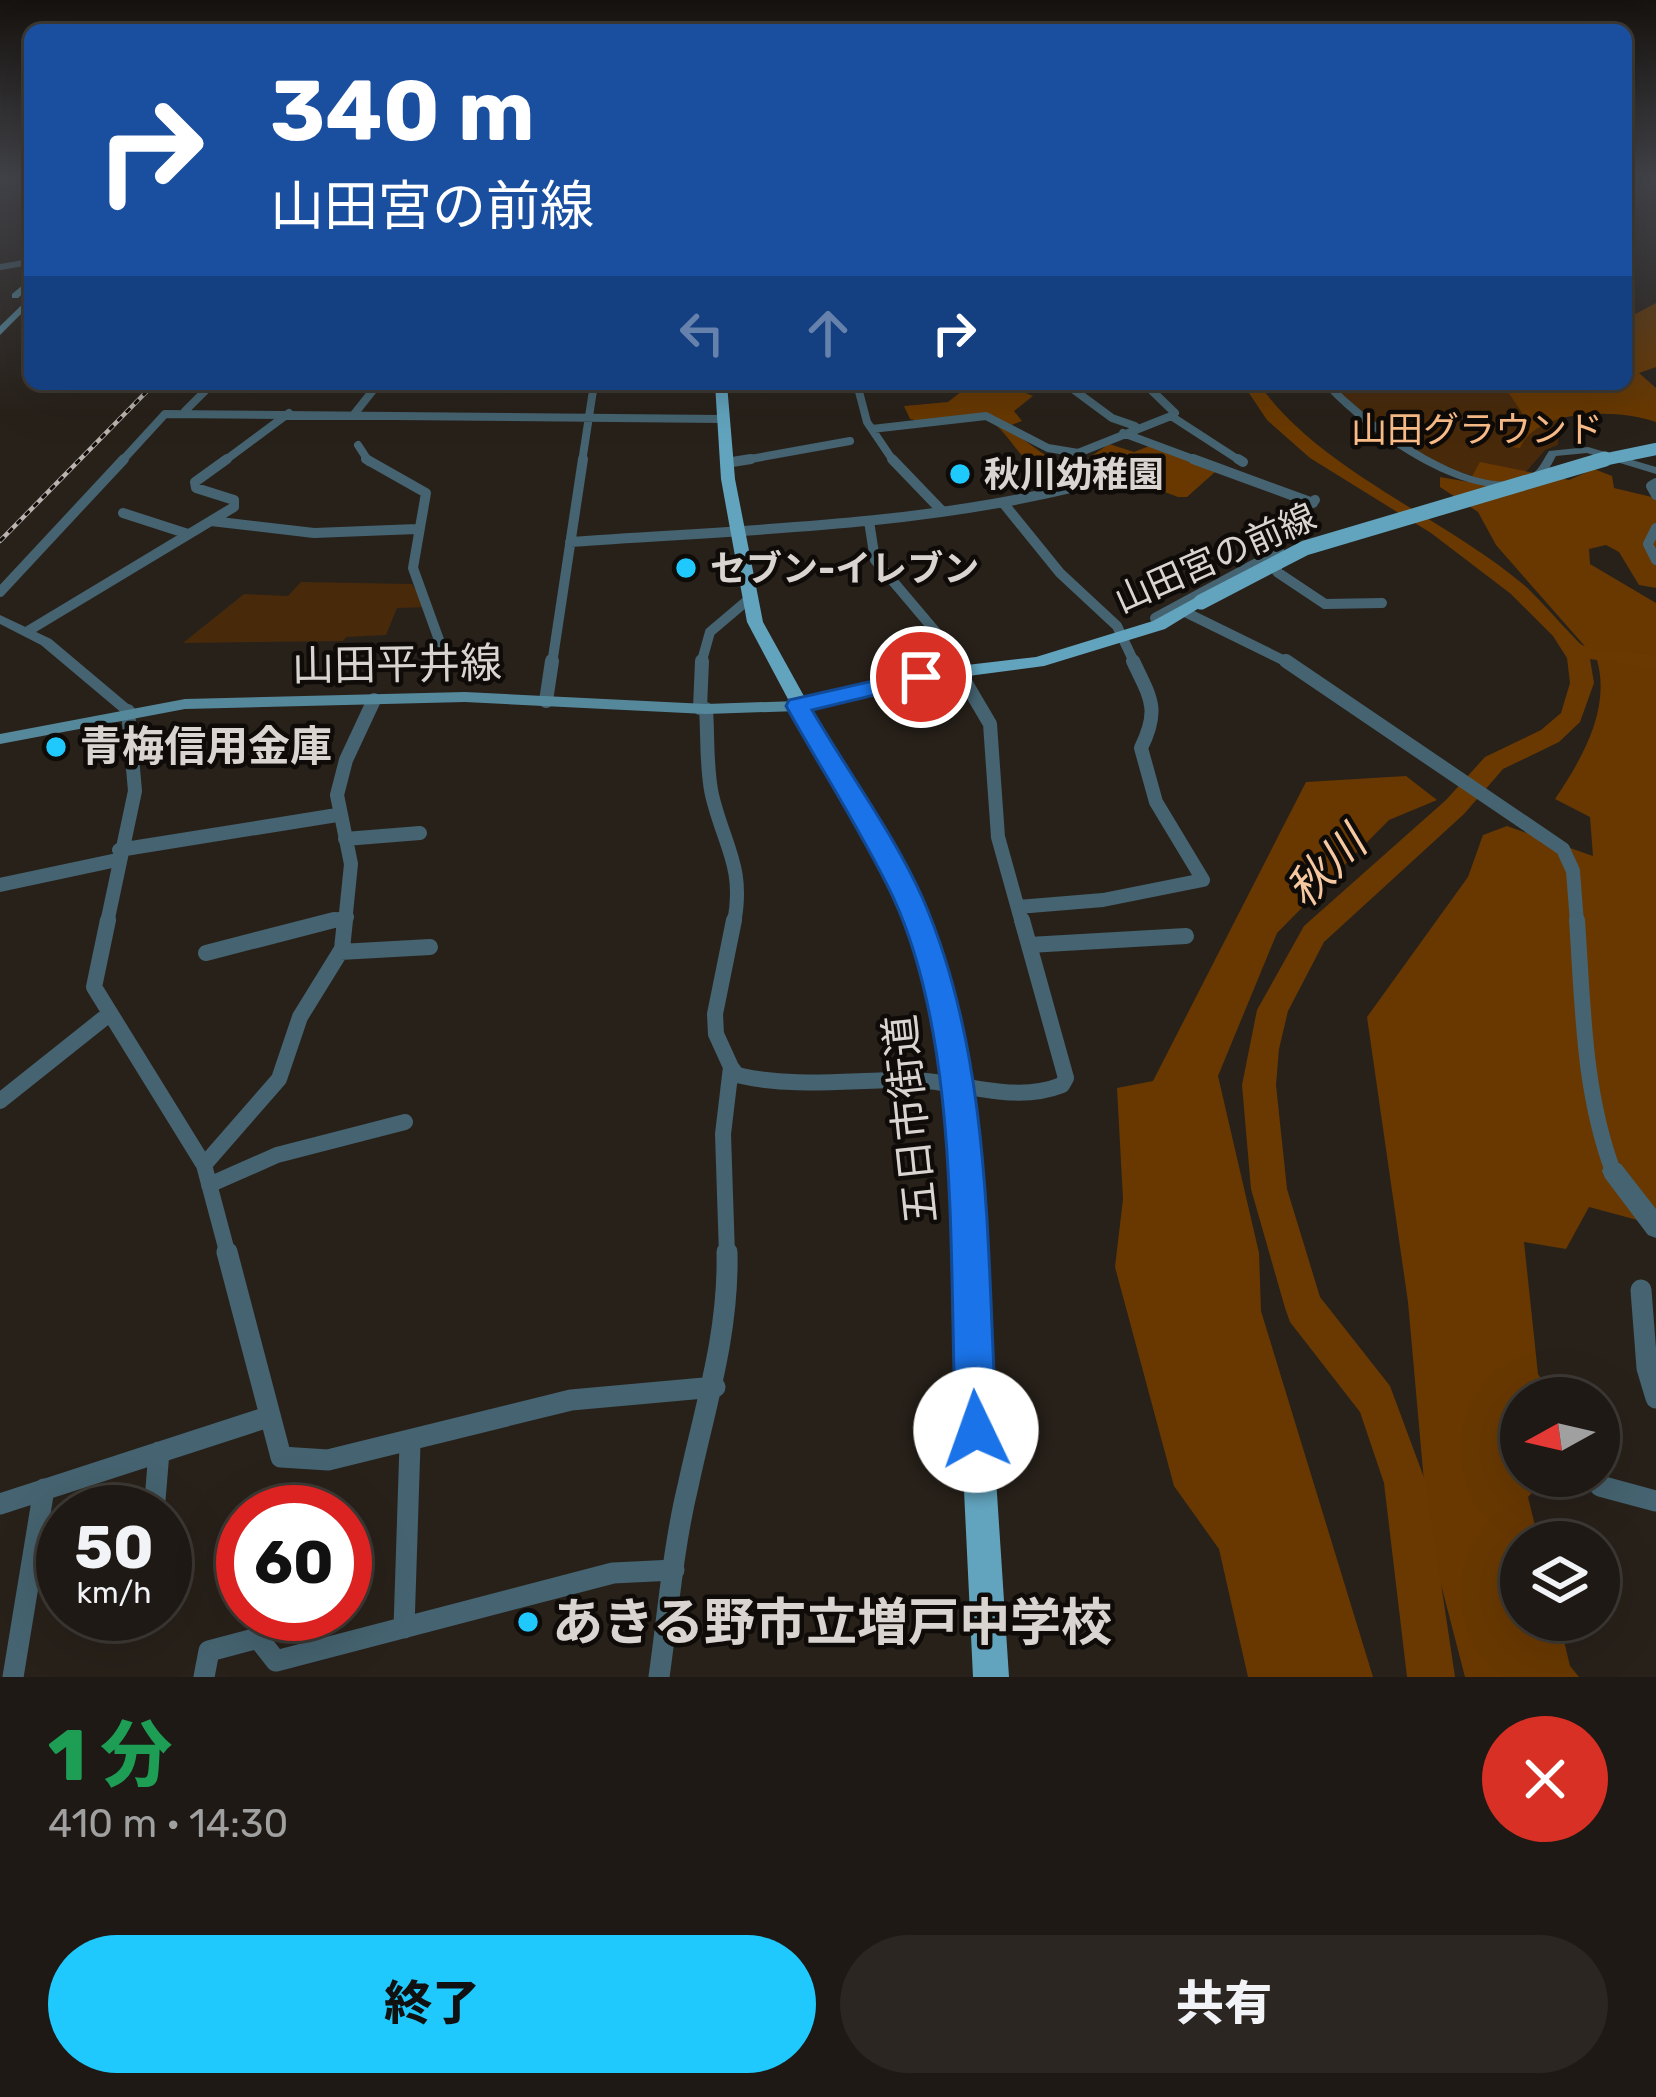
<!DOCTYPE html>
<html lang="ja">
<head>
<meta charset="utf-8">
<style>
	body { margin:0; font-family:Rubik,"Noto Sans JP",sans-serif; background:#2b2622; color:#f1f3f6; height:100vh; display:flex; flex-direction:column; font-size:45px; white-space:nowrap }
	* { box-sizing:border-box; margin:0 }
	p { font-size:39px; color:#a1a0a0 }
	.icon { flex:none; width:66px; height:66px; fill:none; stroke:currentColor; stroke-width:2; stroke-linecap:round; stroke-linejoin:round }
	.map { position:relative; height:1677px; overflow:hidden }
	.sheet { display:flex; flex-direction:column; background:#1e1914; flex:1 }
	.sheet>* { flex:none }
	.hud { position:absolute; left:24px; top:24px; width:1608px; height:366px; border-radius:18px; box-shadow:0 12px 48px #0002,0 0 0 3px #3c3834; background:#1a4fa0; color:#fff; overflow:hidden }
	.needle { width:78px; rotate:262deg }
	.fabs { position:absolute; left:1500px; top:1377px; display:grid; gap:24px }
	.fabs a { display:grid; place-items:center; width:120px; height:120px; border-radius:50%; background:#1e1914; box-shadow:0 12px 48px #0002,0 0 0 3px #3c3834; font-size:60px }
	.speed { position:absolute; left:36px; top:1485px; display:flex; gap:24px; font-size:60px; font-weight:700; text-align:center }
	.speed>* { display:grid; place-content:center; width:156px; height:156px; border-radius:50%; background:#1e1914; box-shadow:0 12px 48px #0002,0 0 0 3px #3c3834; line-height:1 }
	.speed small { font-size:30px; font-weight:400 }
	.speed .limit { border:18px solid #d22; background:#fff; color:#111 }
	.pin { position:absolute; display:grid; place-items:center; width:102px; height:102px; color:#fff; margin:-51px; border:6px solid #fff; border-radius:50%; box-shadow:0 3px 12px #0007 }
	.me { position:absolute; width:132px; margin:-66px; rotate:357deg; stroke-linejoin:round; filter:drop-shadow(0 0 9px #0008) }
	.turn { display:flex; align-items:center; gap:42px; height:252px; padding:0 48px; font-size:54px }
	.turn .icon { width:156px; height:156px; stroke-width:2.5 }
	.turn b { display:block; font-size:84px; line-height:102px }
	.lanes { display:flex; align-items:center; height:114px; padding:0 48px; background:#0003; justify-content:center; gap:60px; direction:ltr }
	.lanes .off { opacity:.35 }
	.round { display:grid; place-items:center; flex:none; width:126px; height:126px; border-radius:63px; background:#2b2622 }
	.head { display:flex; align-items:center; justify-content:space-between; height:204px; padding:0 48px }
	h1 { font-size:72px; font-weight:800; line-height:90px; color:#1e9e55 }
	.button { display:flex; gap:24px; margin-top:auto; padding:24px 48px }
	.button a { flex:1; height:138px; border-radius:72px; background:#1fc9fd; color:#111; font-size:48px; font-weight:800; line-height:138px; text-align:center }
	.button a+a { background:#2b2622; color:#f1f3f6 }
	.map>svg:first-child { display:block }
	.green { fill:#482a0b }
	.forest { fill:#683800 }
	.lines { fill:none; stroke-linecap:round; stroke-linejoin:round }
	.river { fill:#693901; fill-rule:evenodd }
	.minor-far5 { stroke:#456370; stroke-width:6 }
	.minor-far4 { stroke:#456370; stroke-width:8 }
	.minor-far3 { stroke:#456370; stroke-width:10 }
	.minor-far2 { stroke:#456370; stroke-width:14 }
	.minor-far1 { stroke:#456370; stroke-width:16 }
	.minor { stroke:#456370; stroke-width:21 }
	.tertiary { fill:#456370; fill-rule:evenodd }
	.secondary { fill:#56889c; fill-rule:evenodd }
	.primary { fill:#62a4be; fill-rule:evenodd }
	.rail-casing { stroke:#bab3af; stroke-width:4.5 }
	.rail { stroke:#0e0b08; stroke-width:3; stroke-dasharray:6; stroke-linecap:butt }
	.primary-bridge-far1 { stroke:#62a4be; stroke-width:12 }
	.primary-bridge { stroke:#62a4be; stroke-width:15 }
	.route { fill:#1a73e8; stroke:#114b97; stroke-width:3 }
	.poi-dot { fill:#1fc9fd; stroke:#0e0b08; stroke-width:4.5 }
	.labels { text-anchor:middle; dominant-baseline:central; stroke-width:9; stroke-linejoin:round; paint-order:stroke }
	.far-park-label { font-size:36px; fill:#fabd89; stroke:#0e0b08 }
	.far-poi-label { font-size:36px; font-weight:bold; fill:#dad4d0; stroke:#0e0b08; text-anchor:start }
	.far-street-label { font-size:36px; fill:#dad4d0; stroke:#0e0b08 }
	.street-label { font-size:42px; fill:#dad4d0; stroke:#0e0b08 }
	.poi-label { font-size:42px; font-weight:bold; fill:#dad4d0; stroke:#0e0b08; text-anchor:start }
	.water-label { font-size:45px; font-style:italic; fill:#f6c8a2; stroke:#0e0b08 }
	.near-poi-label { font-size:51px; font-weight:bold; fill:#dad4d0; stroke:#0e0b08; text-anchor:start }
</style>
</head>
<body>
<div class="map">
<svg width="1656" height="1677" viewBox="0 0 1656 1677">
	<rect width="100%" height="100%" fill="#28211a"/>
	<path class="green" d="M 1334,384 L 1524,384 L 1560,409 L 1558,445 L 1545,450 L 1525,473 C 1509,474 1492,477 1477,476 C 1436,471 1358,417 1334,384 Z
		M 301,582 L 412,584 L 428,607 L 397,608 L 386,635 L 346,637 L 343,641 L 183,643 L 244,594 L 288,596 Z"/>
	<path class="forest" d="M 1656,303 L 1656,367 L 1639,373 L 1656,388 L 1656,422 C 1621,409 1537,407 1520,448 L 1511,447 L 1524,416 L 1503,384 L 1626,384 L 1626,319 Z
		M 971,384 L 1004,384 L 1033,396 L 1014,411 L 1022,421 L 1006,427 L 1056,463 L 1038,469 C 1015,456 1004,422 980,416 C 958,411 933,425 910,419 L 904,406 L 948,402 Z
		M 1109,444 L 1134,452 L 1152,445 L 1215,472 L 1187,497 L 1178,497 L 1111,472 L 1083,469 L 1083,462 Z
		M 1480,462 L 1569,480 L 1594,469 L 1612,476 L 1614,488 L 1656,498 L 1656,588 L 1639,585 L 1619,552 L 1606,545 L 1589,549 L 1590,564 L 1656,603 L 1656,1225 L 1589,1207 L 1566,1249 L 1524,1242 L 1538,1374 L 1554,1398 L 1521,1398 L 1521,1476 L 1548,1476 L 1528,1497 L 1539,1542 L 1521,1542 L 1521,1620 L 1559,1620 L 1570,1666 L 1579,1677 L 1465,1677 L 1429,1538 L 1408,1302 L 1367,1017 L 1468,877 L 1483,835 L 1507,826 L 1593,856 L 1590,817 L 1555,799 C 1582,759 1611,709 1597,660 L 1496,545 L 1478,512 L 1440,487 L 1440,477 L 1469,482 Z
		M 1406,776 L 1437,800 L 1389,820 L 1277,933 L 1218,1076 L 1259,1253 L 1261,1311 L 1373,1677 L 1248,1677 L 1219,1549 L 1174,1486 L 1115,1267 L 1123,1199 L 1117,1088 L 1153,1081 L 1306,782 Z"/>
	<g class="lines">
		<path class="river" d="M 1243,384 L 1259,384 C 1319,470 1442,516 1524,585 C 1536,595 1576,641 1582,645 C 1601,654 1635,652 1656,655 L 1656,669 L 1590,659 L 1594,683 L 1580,722 L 1559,742 L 1503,769 L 1464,814 L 1324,942 L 1288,1011 L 1279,1049 L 1276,1085 L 1287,1189 L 1320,1297 L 1390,1386 L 1426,1483 L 1455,1677 L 1407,1677 L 1384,1483 L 1360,1412 L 1290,1322 L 1285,1308 L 1251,1189 L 1242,1085 L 1257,1010 L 1304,926 L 1446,800 L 1485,757 L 1541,730 L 1561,713 L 1570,683 L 1567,658 L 1553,636 L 1511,594 L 1431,533 L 1310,458 L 1267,420 Z"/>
		<path class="minor-far5" d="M 0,267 L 30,262"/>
		<path class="minor-far4" d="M 857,384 L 867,422 L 894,462
			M 1066,384 L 1112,418 L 1135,426
			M 1145,384 L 1175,413 L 1171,416 L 1242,462
			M 185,411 L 212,384
			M 355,413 L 378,384
			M 872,429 L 986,416 L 1048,448 L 1078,453 L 1171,416
			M 1123,433 L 1201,462
			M 358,445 L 369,462
			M 121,462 L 165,414 L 721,419
			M 223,462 L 289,413
			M 582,462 L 594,384
			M 734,462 L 850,441
			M 1076,462 L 1078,453"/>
		<path class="minor-far3" d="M 366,459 L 426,493 L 413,568 L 443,651
			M 892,459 L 942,511
			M 1193,459 L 1313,503
			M 1238,459 L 1243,462
			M 726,463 L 751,459
			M 1656,483 L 1651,486 L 1656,495
			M 1315,500 L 1279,528 L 1277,572 L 1325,604 L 1382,603
			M 1004,504 L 1060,573 L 1117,626 L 1135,664
			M 123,513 L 188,534
			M 211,521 L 314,533 L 417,529
			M 869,521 L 875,560 L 963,664
			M 1656,528 L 1648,544 L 1656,560
			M 570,542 C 737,530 908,527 1071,488 L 1077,459
			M 0,592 L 124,459
			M 1185,612 L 1291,664
			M 1159,625 L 1155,618 L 1279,551
			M 28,631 L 234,507 L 234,500 L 196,488 L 195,482 L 227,459
			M 552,664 L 583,459
			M 701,664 L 710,632 L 749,599"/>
		<path class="minor-far2" d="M 962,661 L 966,673
			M 1286,661 L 1563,849 L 1573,871 L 1577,923
			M 960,673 L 990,724 L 998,837 L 1022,923
			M 546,701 L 552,661
			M 700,708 L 702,661
			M 706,709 C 708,737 706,768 712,795 C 724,846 745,867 734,923
			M 345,839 L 420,833
			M 119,850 L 337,815
			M 0,885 L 117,860
			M 1018,907 L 1103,900 L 1203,880 L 1156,802 L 1141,748 C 1160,709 1151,699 1133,661
			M 107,923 L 135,791 L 128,711
			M 322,923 L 347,917
			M 345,923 L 351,864 L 337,795 L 346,760 L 374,700"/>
		<path class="minor-far1" d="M 108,920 L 94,987 L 204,1165 L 228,1255
			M 1577,920 C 1583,1005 1583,1091 1613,1171
			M 1029,945 L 1186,936
			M 340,952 L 430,947
			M 206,953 L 334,920
			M 731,1067 L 737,1075 C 796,1089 854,1079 914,1080 C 964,1082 1014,1104 1062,1085 L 1066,1078 L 1022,920
			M 0,1101 L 108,1015
			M 204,1165 L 279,1079 L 300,1017 L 342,949 L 345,920
			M 209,1185 L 277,1155 L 405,1122
			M 727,1255 L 723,1134 L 731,1067 L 716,1034 L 715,1014 L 734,920"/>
		<path class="minor" d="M 227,1252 L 281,1457 L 328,1460 L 571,1400 L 715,1387
			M 1641,1290 L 1647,1368 L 1656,1398
			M 1600,1486 L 1656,1501
			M 0,1504 L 268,1417
			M 154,1512 L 159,1452
			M 404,1628 L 410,1444
			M 13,1677 L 44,1489
			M 204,1677 L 209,1651 L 258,1638 L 276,1661 L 613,1573 L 674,1570
			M 659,1677 C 668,1614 673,1548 688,1486 C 705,1407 729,1334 727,1252"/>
		<path class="tertiary" d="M 1322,384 L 1332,384 C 1368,421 1479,507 1532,474 C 1540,469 1544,458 1549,451 L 1588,447 L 1656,467 L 1656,474 L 1587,453 L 1556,456 C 1552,463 1548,473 1540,478 C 1479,517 1361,429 1322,384 Z
			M 0,615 L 51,639 L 133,708 L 135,711 L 133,714 L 123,714 L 41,645 L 0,624 Z
			M 1613,1161 L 1621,1164 L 1656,1209 L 1656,1238 L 1648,1235 L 1605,1178 L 1602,1171 L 1605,1164 Z"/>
		<path class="secondary" d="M 30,279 L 30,287 L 18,298 L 12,298 L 12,294 Z
			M 30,297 L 30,305 L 0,335 L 0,326 Z
			M 465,692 L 706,704 L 798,701 L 806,706 L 798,711 L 706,714 L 465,702 L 185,709 L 0,744 L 0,734 L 185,699 Z"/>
		<path class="primary" d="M 715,384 L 727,384 L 735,479 L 763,622 L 805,698 L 907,672 L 1036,657 L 1153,621 L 1195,598 L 1207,598 L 1209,602 L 1165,629 L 1044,666 L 907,684 L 811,709 L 929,923 L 960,1022 L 971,1096 L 1009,1677 L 973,1677 L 945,1096 L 936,1022 L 907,923 L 747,622 L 721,479 Z"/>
		<defs>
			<path id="rail" d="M 0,541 L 154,384"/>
		</defs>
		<use href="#rail" class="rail-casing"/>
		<use href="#rail" class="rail"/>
		<path class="primary-bridge-far1" d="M 1593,462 L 1656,449"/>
		<path class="primary-bridge" d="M 1201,602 L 1305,548 L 1605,459"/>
	</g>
	<linearGradient id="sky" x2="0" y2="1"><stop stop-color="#16120e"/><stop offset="0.43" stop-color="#424349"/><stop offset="1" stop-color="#424349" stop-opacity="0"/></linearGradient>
	<rect width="1656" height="413" fill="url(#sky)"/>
	<path class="route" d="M 921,670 L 932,677 L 929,682 L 812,710 C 848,772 894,834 923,899 C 994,1063 986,1254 997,1430 L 991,1445 L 976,1451 L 962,1445 L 956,1430 C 948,1267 962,1046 893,897 C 862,832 821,769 786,706 L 789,700 Z"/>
	<g class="poi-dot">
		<circle cx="960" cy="474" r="12"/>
		<circle cx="686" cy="568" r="12"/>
		<circle cx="56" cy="747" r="12"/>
		<circle cx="528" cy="1622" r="12"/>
	</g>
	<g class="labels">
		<g class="far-park-label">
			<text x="1477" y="429">山田グラウンド</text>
		</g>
		<g class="far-poi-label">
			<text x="984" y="474">秋川幼稚園</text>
			<text x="710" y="568">セブン-イレブン</text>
		</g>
		<g class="far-street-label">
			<text transform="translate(1215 558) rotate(-24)">山田宮の前線</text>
		</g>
		<g class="street-label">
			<text transform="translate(397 665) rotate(-1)">山田平井線</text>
			<text transform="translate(911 1119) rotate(-96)">五日市街道</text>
		</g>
		<g class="poi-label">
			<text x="80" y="747">青梅信用金庫</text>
		</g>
		<g class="water-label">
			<text transform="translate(1326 867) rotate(-45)">秋川</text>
		</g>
		<g class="near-poi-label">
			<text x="552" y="1622">あきる野市立増戸中学校</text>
		</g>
	</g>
</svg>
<div class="fabs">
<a><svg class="needle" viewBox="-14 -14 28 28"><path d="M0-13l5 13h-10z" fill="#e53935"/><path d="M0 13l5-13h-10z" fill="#a1a0a0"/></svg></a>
<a><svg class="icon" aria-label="layers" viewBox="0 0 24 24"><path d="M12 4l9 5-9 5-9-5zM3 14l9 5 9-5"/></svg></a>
</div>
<div class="speed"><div>50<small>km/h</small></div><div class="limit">60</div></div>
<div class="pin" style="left:921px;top:677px;background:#d93025"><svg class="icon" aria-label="arrive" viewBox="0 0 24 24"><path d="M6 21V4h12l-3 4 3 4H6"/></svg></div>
<svg class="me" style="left:976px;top:1430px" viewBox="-20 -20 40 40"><circle r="19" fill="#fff"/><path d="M0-13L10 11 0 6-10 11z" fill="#1a73e8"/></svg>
<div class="hud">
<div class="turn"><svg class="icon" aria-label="right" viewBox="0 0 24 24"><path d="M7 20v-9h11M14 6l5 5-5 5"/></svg><div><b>340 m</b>山田宮の前線</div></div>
<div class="lanes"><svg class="icon off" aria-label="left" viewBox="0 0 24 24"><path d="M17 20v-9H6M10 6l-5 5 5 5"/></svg><svg class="icon off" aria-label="ahead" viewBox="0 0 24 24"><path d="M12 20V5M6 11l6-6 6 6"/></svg><svg class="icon" aria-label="right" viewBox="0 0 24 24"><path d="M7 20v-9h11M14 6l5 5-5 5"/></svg></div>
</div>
</div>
<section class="sheet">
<div class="head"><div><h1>1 分</h1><p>410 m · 14:30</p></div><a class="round" style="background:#d93025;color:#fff"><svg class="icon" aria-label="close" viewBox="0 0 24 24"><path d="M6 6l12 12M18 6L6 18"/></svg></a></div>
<div class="button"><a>終了</a><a>共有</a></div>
</section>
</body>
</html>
